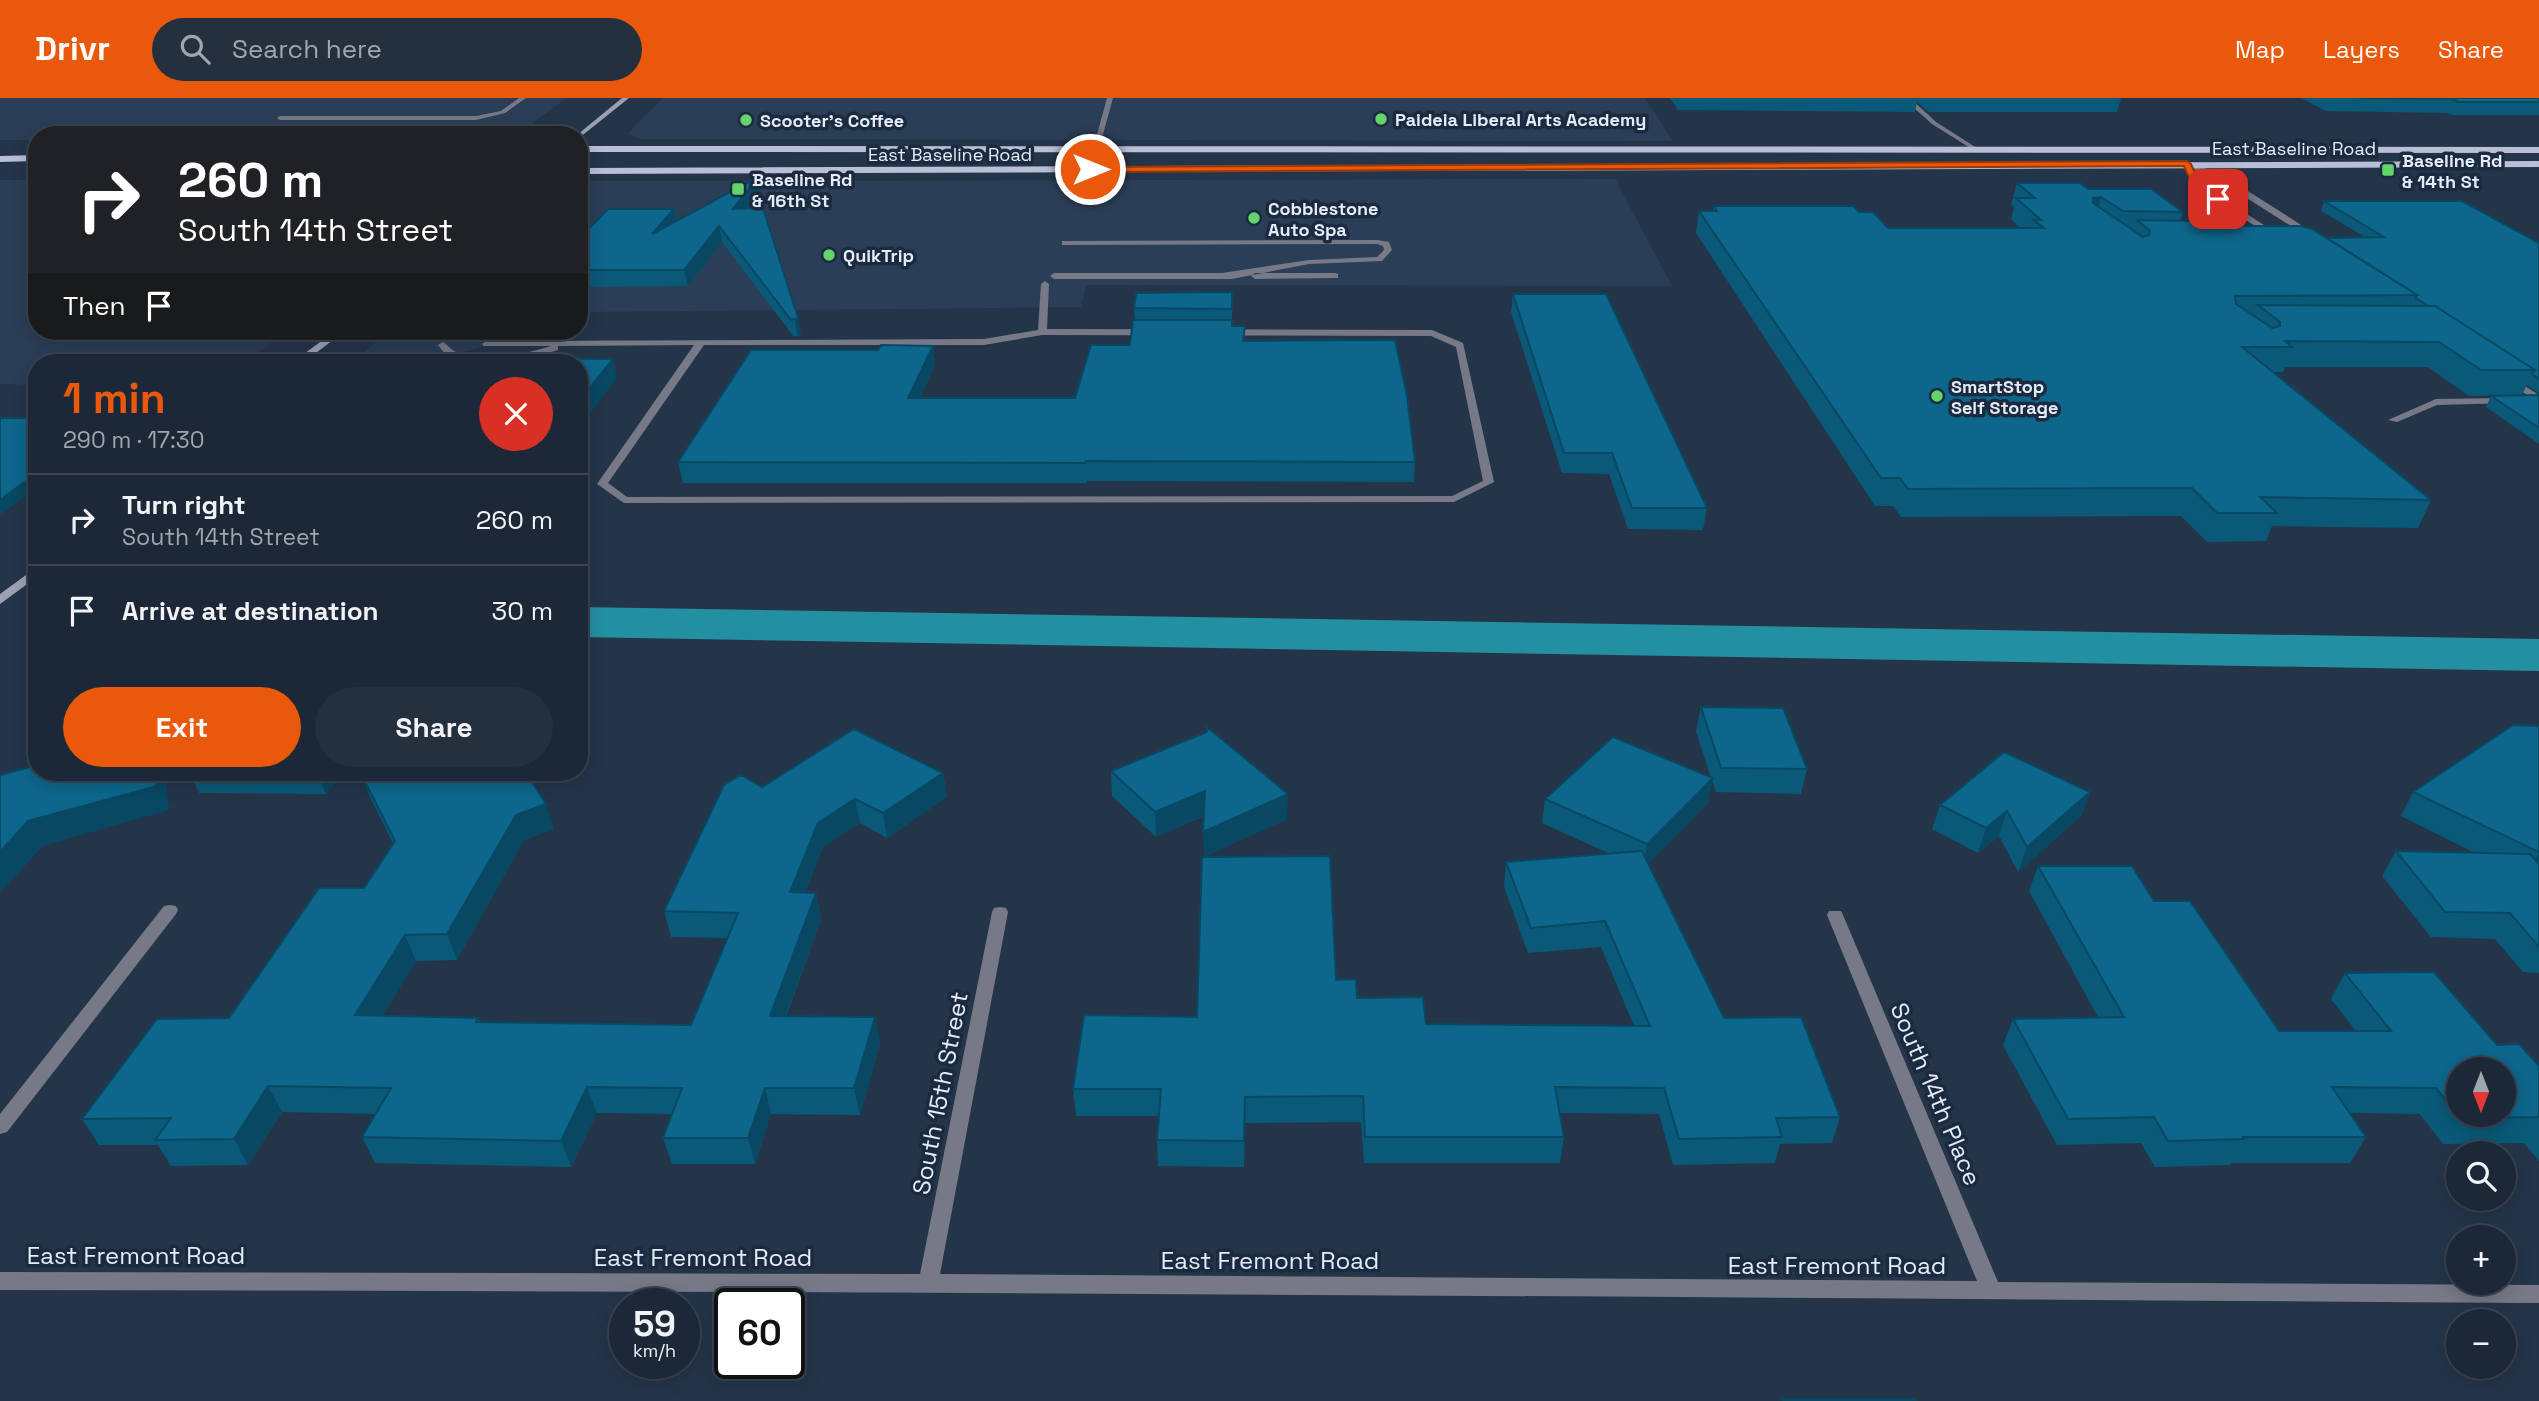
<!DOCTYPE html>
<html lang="en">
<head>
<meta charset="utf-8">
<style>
	body { margin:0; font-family:"Space Grotesk",sans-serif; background:#25303f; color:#f1f3f6; height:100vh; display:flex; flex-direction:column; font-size:26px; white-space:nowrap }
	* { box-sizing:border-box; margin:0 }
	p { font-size:23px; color:#a0a6ad }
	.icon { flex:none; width:38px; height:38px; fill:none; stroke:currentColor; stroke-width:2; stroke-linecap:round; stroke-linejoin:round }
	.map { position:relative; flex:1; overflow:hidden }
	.panel { position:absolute; left:28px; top:256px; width:560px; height:427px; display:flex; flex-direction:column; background:#1c2837; border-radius:28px; box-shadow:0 4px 18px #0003,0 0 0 2px #3a4452 }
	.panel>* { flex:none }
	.guide { position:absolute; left:28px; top:28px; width:560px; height:214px; border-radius:28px; box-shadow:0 4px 18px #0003,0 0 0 2px #3a4452; background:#202124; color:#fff; overflow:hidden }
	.needle { width:46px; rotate:180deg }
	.controls { position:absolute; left:2446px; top:959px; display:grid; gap:14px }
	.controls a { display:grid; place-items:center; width:70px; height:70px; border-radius:50%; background:#1c2837; box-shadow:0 4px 18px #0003,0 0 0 2px #3a4452; font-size:35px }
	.speed { position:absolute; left:609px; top:1190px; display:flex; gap:14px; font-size:35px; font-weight:700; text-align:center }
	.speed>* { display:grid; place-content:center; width:91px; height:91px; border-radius:50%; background:#1c2837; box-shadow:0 4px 18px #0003,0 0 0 2px #3a4452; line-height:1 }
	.speed small { font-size:18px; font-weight:400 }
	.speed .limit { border:4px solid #111; border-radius:10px; background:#fff; color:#111 }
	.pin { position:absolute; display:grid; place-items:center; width:60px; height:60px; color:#fff; margin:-30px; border-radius:14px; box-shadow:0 4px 10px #0006 }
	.me { position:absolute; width:77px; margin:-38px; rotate:90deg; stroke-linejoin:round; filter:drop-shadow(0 0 5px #0008) }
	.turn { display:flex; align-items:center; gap:24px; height:147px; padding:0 35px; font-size:32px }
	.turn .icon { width:91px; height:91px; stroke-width:2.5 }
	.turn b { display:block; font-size:49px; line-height:60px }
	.then { display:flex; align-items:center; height:66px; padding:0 35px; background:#0003; gap:14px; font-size:26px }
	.round { display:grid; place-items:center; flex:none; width:74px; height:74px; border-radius:37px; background:#25303f }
	.head { display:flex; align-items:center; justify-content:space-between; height:119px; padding:0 35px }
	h1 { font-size:42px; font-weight:600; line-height:52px; color:#ea580c }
	.primary-button { display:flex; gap:14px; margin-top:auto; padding:14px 35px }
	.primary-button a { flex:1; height:80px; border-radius:42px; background:#ea580c; color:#fff; font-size:28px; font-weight:600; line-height:80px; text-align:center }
	.primary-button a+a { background:#25303f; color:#f1f3f6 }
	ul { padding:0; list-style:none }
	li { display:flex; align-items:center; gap:21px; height:91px; padding:0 35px; border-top:2px solid #3a4452 }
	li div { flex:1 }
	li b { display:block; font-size:26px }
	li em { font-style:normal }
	header { display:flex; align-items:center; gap:42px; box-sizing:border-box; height:98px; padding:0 35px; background:#ea580c; color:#fff }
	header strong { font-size:33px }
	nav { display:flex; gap:38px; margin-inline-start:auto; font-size:24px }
	.search { width:490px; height:63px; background:#25303f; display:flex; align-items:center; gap:18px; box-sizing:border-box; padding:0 24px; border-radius:38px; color:#a0a6ad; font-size:26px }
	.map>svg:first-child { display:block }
	.built { fill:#2b3e57 }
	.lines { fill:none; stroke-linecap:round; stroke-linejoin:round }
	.canal { fill:#2390a1; fill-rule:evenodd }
	.lane { fill:#777a86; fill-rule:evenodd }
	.street { fill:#777a86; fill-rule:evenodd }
	.secondary { fill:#9da1b4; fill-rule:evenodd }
	.primary { fill:#babfd8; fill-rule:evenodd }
	.wall { fill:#0b5978 }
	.shaded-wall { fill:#094862 }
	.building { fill:#0d678c; stroke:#094862; stroke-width:2; fill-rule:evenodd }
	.route { fill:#ea580c; stroke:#983908; stroke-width:2 }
	.poi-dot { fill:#62d469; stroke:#1b2a3e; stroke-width:2.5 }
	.labels { text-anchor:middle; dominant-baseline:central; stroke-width:7; stroke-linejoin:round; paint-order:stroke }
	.far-poi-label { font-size:18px; font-weight:bold; fill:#e2ecfa; stroke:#1b2a3e; text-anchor:start }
	.far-street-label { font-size:18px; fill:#e2ecfa; stroke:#1b2a3e }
	.near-street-label { font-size:24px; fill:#e2ecfa; stroke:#1b2a3e }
</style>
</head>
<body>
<header>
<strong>Drivr</strong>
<div class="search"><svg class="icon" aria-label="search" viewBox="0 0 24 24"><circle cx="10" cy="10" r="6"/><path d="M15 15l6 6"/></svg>Search here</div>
<nav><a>Map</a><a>Layers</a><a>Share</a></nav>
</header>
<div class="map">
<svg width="2539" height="1303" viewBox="0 0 2539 1303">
	<rect width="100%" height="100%" fill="#253549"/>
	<path class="built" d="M 0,0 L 566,0 L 517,37 L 37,37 L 37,42 L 0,42 Z
		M 663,0 L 1645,0 L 1673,43 L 672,41 L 641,41 L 629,36 L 635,27 Z
		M 1615,81 L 1672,188 L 1086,187 L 1081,209 L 579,214 L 579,86 L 591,83 Z
		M 0,82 L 37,82 L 37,233 L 287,233 L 246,264 L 37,264 L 37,287 L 0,286 Z
		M 389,233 L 522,233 L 509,242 L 456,256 L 381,264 L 352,264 Z"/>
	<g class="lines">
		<path class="canal" d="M 579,509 L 2539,541 L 2539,573 L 579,539 Z"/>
		<path class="lane" d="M 519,0 L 526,0 L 505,15 L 476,22 L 280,22 L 277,20 L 280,18 L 476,18 L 501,13 Z
			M 1903,0 L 1910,0 L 1936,24 L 1980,52 L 1975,53 L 1932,26 Z
			M 1377,142 L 1389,144 L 1392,152 L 1382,163 L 1309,166 L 1232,181 L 1054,181 L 1050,178 L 1054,175 L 1222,175 L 1309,162 L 1377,159 L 1384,152 L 1383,148 L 1377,146 L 1062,147 L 1062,143 L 1065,143 Z
			M 1335,175 L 1338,176 L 1338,180 L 1255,181 L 1251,178 L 1255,175 Z
			M 1045,183 L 1049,186 L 1047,231 L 1432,232 L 1463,245 L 1494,384 L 1454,404 L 624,405 L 597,386 L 694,247 L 558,248 L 558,252 C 520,264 484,266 446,257 L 438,247 L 443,244 C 448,247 451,252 456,254 C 486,264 522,257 551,248 L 484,248 L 482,246 L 487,243 L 984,241 L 1038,232 L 1041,186 ZM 1042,237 L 1431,238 L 1456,249 L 1483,383 L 1452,398 L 627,399 L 608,385 L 704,247 L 984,247 Z"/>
		<path class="street" d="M 1107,0 L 1113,0 L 1099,51 L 1096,53 L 1093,51 Z
			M 2184,64 L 2190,64 L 2229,81 L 2309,132 L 2311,141 L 2304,143 L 2302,135 L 2223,85 L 2193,71 L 2200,86 L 2281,138 L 2274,140 L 2194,89 Z
			M 2508,281 L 2514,281 L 2539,297 L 2539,304 L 2508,285 Z
			M 2506,300 L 2510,301 L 2510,305 L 2437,307 L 2397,324 L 2388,322 L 2436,301 Z
			M 170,807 L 176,808 L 178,812 L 176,816 L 7,1034 L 0,1036 L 0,1016 L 164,808 Z
			M 1000,809 L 1006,810 L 1008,814 L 940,1176 L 1977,1183 L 1827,817 L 1829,813 L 1841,813 L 1843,817 L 1998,1184 L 2539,1187 L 2539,1205 C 1693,1199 847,1193 0,1192 L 0,1174 L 920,1176 L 992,814 L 994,810 Z"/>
		<path class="secondary" d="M 622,0 L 629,0 L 579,40 L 579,37 L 577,37 Z
			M 335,233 L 345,233 L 304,264 L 293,264 Z
			M 37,469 L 37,479 L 0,506 L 0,496 Z"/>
		<path class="primary" d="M 579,48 L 2539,49 L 2539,55 L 579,54 Z
			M 37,57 L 37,63 L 0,64 L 0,58 Z
			M 2539,63 L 2539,69 L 579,76 L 579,70 Z"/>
	</g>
	<path class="wall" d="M 1670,0 L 2121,0 L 2117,14 L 1929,14 L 1917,4 L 1915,14 L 1678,12 Z
		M 2301,0 L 2539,0 L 2539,17 L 2453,17 L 2447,15 L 2326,13 Z
		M 2017,85 L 2088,91 L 2183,114 L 2180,123 L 2203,128 L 2327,140 L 2365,139 L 2321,113 L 2324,103 L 2539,145 L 2539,295 L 2527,287 L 2522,297 L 2469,298 L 2428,269 L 2285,269 L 2283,274 L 2274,274 L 2431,402 L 2418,430 L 2272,428 L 2266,443 L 2207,444 L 2181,418 L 1901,419 L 1893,408 L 1875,408 L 1696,135 L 1699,113 L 1713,113 L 1714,108 L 1859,114 L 1888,130 L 2020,130 L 2011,121 L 2014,109 L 2011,107 Z
		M 760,94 L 747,111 L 763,110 L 801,237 L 794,239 L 722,144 L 688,188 L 579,189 L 579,141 L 676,123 Z
		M 1232,194 L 1232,228 L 1245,243 L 1415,364 L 1414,384 L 1087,383 L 1087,385 L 683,385 L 678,364 L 878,252 L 933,248 L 935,266 L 920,300 L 1075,300 L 1130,247 L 1135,222 L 1134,210 Z
		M 1513,196 L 1707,410 L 1703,432 L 1628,431 L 1609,376 L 1562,375 L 1511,214 Z
		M 2539,297 L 2539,346 L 2486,309 L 2491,298 Z
		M 1701,609 L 1807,671 L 1801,696 L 1716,694 L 1712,682 L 1708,705 L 1648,766 L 1724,920 L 1840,1019 L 1832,1045 L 1780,1046 L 1775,1065 L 1673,1067 L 1659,1016 L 1560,1015 L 1564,1039 L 1560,1065 L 1364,1065 L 1361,1024 L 1245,1025 L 1244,1069 L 1158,1068 L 1157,1042 L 1159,1018 L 1076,1018 L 1073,991 L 1197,919 L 1336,882 L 1357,900 L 1426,926 L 1634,928 L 1601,849 L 1528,855 L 1504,789 L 1506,764 L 1608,755 L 1542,725 L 1545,701 L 1711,680 L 1696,633 Z
		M 2539,628 L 2539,875 L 2523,874 L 2495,841 L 2431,839 L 2382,778 L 2396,753 L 2475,755 L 2401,718 L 2413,694 Z
		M 1111,673 L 1287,721 L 1204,759 L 1204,718 L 1156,739 L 1112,698 Z
		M 189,674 L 344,674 L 326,696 L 199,695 Z
		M 360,674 L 554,731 L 524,742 L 457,862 L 416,863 L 382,918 L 478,920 L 480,924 L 691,927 L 727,840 L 671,839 L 664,813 L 762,689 L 943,675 L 947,699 L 887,740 L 860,725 L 823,749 L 805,795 L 816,795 L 821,821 L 786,919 L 875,919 L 880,945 L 860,1017 L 771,1016 L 755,1066 L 672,1066 L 663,1040 L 672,1016 L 597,1015 L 571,1069 L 375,1065 L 362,1039 L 376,1016 L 282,1014 L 248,1067 L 171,1068 L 158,1047 L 99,1047 L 82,1021 L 229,920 L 364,790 L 393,745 L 369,697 Z
		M 2090,694 L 2081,718 L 2018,774 L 1999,738 L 1978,755 L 1932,731 L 1940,707 Z
		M 2038,768 L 2154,803 L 2279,933 L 2356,933 L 2331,901 L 2345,875 L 2497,947 L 2539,968 L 2539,1063 L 2524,1045 L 2443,1046 L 2420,1016 L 2350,1015 L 2366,1039 L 2350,1065 L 2231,1065 L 2230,1067 L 2155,1069 L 2141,1045 L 2057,1047 L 2003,947 L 2013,921 L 2098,919 L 2029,793 Z"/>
	<path class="shaded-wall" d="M 758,79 L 760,94 L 736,126 L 733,111 Z
		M 2101,99 L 2095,120 L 2087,121 L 2093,100 Z
		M 674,111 L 677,126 L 652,136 Z
		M 719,128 L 722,144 L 688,188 L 684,172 Z
		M 798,220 L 801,237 L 798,239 L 795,222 Z
		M 933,248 L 935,266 L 911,320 L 908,300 Z
		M 613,261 L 617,280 L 579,330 L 579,303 Z
		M 37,375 L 37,389 L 0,417 L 0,402 Z
		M 155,674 L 165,674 L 169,712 L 43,748 L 0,795 L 0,754 L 28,723 Z
		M 317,674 L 344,674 L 326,696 Z
		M 943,675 L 947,699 L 887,740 L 883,715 Z
		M 1713,680 L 1708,705 L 1643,771 L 1647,746 Z
		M 1205,693 L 1205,717 L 1156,739 L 1155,714 Z
		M 2090,694 L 2081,718 L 2018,774 L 2027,749 Z
		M 1288,696 L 1287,721 L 1204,759 L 1203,734 Z
		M 855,701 L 860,725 L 823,749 L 795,820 L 790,794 L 818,725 Z
		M 546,706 L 554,731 L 524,742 L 457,862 L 447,836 L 516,717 Z
		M 2007,713 L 1999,738 L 1978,755 L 1986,730 Z
		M 2539,755 L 2539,768 L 2524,780 Z
		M 816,795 L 821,821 L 776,944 L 770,918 Z
		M 405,837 L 416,863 L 367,944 L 355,917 Z
		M 875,919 L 880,945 L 860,1017 L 854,990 Z
		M 268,988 L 282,1014 L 248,1067 L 234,1041 Z
		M 587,989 L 597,1015 L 571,1069 L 561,1043 Z
		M 765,990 L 771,1016 L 755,1066 L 748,1040 Z
		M 1245,999 L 1245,1025 L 1244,1069 L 1244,1043 Z"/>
	<path class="building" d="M 2359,0 L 2539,0 L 2539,4 L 2458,4 L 2453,1 Z
		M 758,79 L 733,111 L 763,110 L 798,220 L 791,222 L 719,128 L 684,172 L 579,172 L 579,141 L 608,111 L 674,111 L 652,136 Z
		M 2017,85 L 2080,85 L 2088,91 L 2151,91 L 2183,114 L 2123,113 L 2101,99 L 2093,100 L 2093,105 L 2143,139 L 2149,137 L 2150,133 L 2137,122 L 2195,123 L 2203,128 L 2302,128 L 2312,131 L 2417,197 L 2235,198 L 2236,206 L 2272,230 L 2280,228 L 2280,224 L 2258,207 L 2435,208 L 2535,272 L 2481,272 L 2439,244 L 2285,243 L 2292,249 L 2242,249 L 2431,402 L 2260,399 L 2277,415 L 2217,415 L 2192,390 L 1908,391 L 1900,380 L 1881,380 L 1699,113 L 1717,113 L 1714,108 L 1853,108 L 1859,114 L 1873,114 L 1888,130 L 2044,130 L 2034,122 L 2041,122 L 2016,100 L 2035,100 Z
		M 2324,103 L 2462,103 L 2539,145 L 2539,281 L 2532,276 L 2535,272 L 2435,208 L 2428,208 L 2416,200 L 2417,197 L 2327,140 L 2384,139 Z
		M 1232,194 L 1232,211 L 1134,210 L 1136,195 Z
		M 1513,196 L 1606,196 L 1707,410 L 1632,410 L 1612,355 L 1564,355 Z
		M 1133,222 L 1232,222 L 1232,228 L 1245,228 L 1243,243 L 1395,242 L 1407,298 L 1415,364 L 1086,363 L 1085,365 L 678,364 L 751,252 L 878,252 L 881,247 L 933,248 L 908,300 L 1075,300 L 1091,247 L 1130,247 Z
		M 404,260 L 613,261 L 579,303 L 579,264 L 399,264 Z
		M 2539,297 L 2539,330 L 2491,298 Z
		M 0,320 L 37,320 L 37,375 L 0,402 Z
		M 1701,609 L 1783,610 L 1807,671 L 1721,670 Z
		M 2513,627 L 2539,628 L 2539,754 L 2413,694 Z
		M 1207,629 L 1288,696 L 1203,734 L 1205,693 L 1155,714 L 1111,673 L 1207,634 Z
		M 854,631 L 943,675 L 883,715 L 855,701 L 818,725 L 790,794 L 816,795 L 770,918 L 875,919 L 854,990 L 765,990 L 748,1040 L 663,1040 L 682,990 L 587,989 L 561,1043 L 362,1039 L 391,990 L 268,988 L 234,1041 L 155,1042 L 171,1020 L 82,1021 L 157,921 L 229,920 L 319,790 L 364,790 L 395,743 L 360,674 L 526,674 L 546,706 L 516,717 L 447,836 L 405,837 L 355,917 L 478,920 L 476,924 L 691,927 L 738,815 L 664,813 L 724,687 L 741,677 L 762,689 Z
		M 1613,639 L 1713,680 L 1647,746 L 1545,701 Z
		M 2004,654 L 2090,694 L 2027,749 L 2007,713 L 1986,730 L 1940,707 Z
		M 37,667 L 37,674 L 155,674 L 157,688 L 28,723 L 0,754 L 0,677 Z
		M 1642,753 L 1724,920 L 1801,919 L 1840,1019 L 1776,1020 L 1782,1039 L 1679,1041 L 1664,990 L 1555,989 L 1564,1039 L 1365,1039 L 1363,998 L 1245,999 L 1244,1043 L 1157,1042 L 1161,991 L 1073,991 L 1084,917 L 1197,919 L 1202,759 L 1330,758 L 1336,882 L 1356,881 L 1357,900 L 1423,899 L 1426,926 L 1650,928 L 1605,823 L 1531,830 L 1506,764 Z
		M 2396,753 L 2530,756 L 2539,766 L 2539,849 L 2510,815 L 2445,814 Z
		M 2038,768 L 2132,768 L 2154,803 L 2190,803 L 2279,933 L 2391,933 L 2345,875 L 2434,874 L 2497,947 L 2519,946 L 2539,968 L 2539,1019 L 2460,1020 L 2436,990 L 2332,989 L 2366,1039 L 2243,1039 L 2244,1041 L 2168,1043 L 2154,1019 L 2068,1021 L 2013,921 L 2124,919 ZM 2459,971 L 2504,971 L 2504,1017 L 2459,1017 Z
		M 1783,1301 L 1915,1301 L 1916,1303 L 1783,1303 Z"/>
	<path class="route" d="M 2187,63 L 2191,66 L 2199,84 L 2221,99 L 2221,103 C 2203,103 2190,84 2184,68 L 1090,74 L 1086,71 L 1090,69 Z"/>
	<g class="poi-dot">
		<circle cx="1381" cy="21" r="7"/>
		<circle cx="746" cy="22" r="7"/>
		<rect x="2381" y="65" width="14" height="14" rx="3.5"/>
		<rect x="731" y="84" width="14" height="14" rx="3.5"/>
		<circle cx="1254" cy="120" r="7"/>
		<circle cx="829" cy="157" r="7"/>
		<circle cx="1937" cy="298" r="7"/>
	</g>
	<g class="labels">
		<g class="far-poi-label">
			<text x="1395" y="21">Paideia Liberal Arts Academy</text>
			<text x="760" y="22">Scooter's Coffee</text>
			<text x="2402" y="62">Baseline Rd<tspan x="2402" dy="21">&amp; 14th St</tspan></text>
			<text x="752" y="81">Baseline Rd<tspan x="752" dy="21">&amp; 16th St</tspan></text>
			<text x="1268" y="110">Cobblestone<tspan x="1268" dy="21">Auto Spa</tspan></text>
			<text x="843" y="157">QuikTrip</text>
			<text x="1951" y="288">SmartStop<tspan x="1951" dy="21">Self Storage</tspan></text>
		</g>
		<g class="far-street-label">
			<text x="2294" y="50">East Baseline Road</text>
			<text x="950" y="56">East Baseline Road</text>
		</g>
		<g class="near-street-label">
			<text transform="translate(940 995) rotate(-79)">South 15th Street</text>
			<text transform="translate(1936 996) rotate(67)">South 14th Place</text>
			<text x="136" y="1157">East Fremont Road</text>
			<text x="703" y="1159">East Fremont Road</text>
			<text x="1270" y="1162">East Fremont Road</text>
			<text x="1837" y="1167">East Fremont Road</text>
		</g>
	</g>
</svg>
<div class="controls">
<a><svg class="needle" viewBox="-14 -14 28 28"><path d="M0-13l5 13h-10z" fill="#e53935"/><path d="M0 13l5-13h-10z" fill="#a0a6ad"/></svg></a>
<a><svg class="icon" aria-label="search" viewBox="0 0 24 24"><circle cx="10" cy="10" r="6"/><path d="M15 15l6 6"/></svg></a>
<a>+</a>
<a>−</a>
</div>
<div class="speed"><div>59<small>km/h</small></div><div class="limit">60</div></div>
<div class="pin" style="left:2218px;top:101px;background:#d93025"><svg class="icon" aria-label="arrive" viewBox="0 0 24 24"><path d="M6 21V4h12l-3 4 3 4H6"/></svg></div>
<svg class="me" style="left:1090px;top:71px" viewBox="-20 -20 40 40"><circle r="17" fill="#ea580c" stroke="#fff" stroke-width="3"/><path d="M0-11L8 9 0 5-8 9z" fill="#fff"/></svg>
<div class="guide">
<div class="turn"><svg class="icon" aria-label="right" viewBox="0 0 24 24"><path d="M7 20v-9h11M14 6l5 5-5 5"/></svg><div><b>260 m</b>South 14th Street</div></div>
<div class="then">Then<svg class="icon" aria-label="arrive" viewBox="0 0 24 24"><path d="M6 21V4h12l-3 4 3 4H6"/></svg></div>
</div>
<section class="panel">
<div class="head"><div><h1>1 min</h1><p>290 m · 17:30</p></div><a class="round" style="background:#d93025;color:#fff"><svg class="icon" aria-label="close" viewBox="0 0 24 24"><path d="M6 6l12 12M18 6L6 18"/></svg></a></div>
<ul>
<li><svg class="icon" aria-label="right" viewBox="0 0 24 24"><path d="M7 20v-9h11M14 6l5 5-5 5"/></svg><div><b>Turn right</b><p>South 14th Street</p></div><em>260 m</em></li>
<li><svg class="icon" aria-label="arrive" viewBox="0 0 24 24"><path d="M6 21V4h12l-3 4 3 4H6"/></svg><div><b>Arrive at destination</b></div><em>30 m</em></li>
</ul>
<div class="primary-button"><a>Exit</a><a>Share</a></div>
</section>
</div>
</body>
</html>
